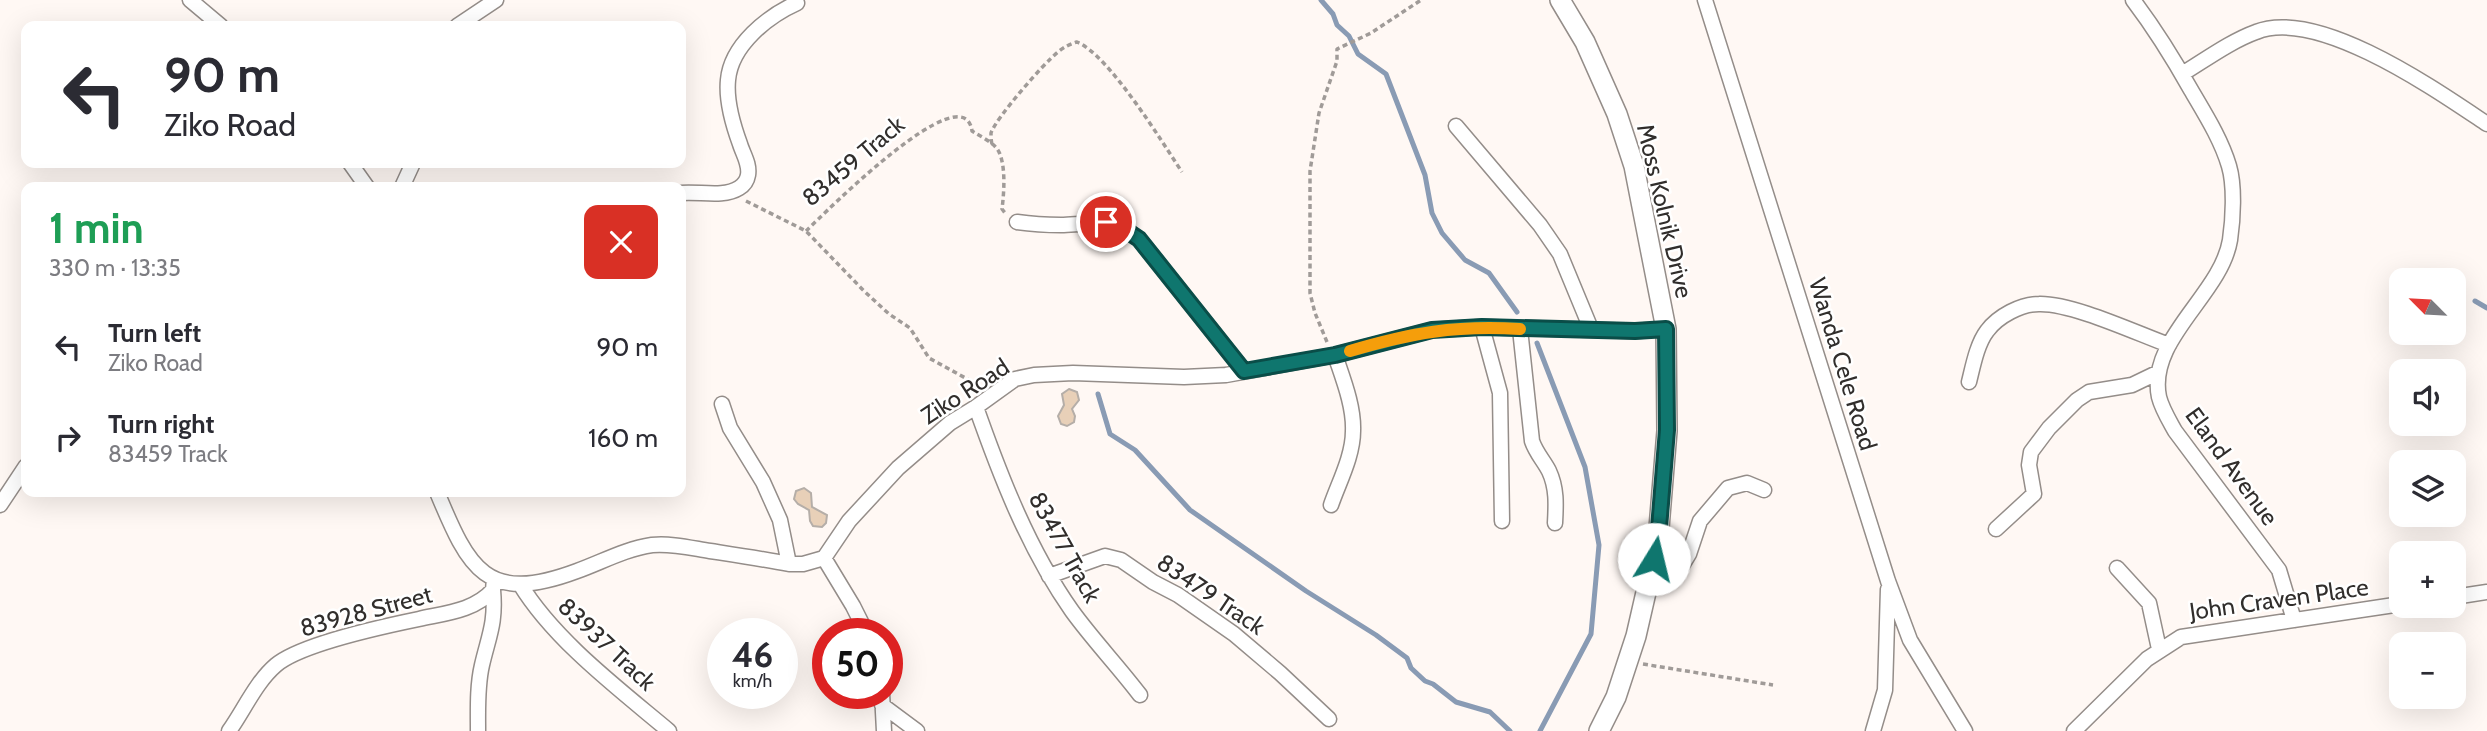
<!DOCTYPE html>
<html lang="en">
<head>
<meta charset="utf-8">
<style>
	body { margin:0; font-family:Cabin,sans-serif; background:#f7f7f7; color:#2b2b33; height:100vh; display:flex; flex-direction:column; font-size:26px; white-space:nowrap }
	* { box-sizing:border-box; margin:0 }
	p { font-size:23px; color:#7c7c81 }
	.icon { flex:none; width:38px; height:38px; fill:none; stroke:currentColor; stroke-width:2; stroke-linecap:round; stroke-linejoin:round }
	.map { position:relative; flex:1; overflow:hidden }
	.details { position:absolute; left:21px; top:182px; width:665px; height:315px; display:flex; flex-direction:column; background:#fff; border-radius:14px; box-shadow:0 7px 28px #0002 }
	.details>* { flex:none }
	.banner { position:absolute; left:21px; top:21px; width:665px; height:147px; border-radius:14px; box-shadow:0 7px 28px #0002; background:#fff; color:#2b2b33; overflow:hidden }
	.needle { width:46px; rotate:294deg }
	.fabs { position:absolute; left:2389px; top:268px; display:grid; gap:14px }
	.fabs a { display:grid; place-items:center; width:77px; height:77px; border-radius:14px; background:#fff; box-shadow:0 7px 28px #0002; font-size:35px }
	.speed { position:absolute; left:707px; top:618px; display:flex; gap:14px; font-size:35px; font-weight:700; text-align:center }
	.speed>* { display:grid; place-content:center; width:91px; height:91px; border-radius:50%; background:#fff; box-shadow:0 7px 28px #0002; line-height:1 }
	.speed small { font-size:18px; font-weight:400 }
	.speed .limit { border:10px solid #d22; background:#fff; color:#111 }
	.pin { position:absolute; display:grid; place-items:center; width:60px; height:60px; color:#fff; margin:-30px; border:4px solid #fff; border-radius:50%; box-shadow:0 2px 7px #0007 }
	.me { position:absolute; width:77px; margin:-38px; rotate:9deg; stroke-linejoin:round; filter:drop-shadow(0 0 5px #0008) }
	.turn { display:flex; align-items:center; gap:24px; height:147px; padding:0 28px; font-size:32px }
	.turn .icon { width:91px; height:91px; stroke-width:2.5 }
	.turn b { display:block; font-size:49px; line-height:60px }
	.round { display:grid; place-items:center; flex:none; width:74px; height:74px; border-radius:14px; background:#f7f7f7 }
	.head { display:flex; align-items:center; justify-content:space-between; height:119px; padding:0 28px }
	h1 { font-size:42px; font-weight:700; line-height:52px; color:#1e9e55 }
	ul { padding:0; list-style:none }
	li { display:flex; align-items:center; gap:21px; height:91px; padding:0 28px }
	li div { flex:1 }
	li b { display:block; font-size:26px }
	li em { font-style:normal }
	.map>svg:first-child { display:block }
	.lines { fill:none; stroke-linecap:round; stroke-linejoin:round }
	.stream { stroke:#899bb4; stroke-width:5 }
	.building { fill:#e8d0b8; stroke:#b5aea8; stroke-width:2 }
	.street-casing { stroke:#948d89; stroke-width:17 }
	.secondary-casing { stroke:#948d89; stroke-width:22 }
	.path { stroke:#a09b98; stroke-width:3.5; stroke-dasharray:5 3.5; stroke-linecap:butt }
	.street { stroke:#fff; stroke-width:14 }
	.secondary { stroke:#fff; stroke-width:19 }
	.route-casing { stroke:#0a4d48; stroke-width:18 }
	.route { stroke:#0f766e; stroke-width:12 }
	.slow { stroke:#f59e0b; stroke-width:12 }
	.labels { text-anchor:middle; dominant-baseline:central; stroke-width:5; stroke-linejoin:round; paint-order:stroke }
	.street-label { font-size:24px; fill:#312e2c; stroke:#fff }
</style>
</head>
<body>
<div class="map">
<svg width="2487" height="731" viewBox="0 0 2487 731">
	<rect width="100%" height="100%" fill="#fff8f4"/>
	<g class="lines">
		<path class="stream" d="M 1321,0 L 1333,14 L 1337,25 L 1349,36 L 1358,54 L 1386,74 L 1425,175 L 1432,213 L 1442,233 L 1465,260 L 1489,273 L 1517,312
			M 2475,301 L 2487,308
			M 1537,343 L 1585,467 L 1599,545 L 1591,634 L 1540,731
			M 1098,394 L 1110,434 L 1135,450 L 1190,510 L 1306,591 L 1376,635 L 1407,658 L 1411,668 L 1425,681 L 1433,684 L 1456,702 L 1490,712 L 1510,731"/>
	</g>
	<path class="building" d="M 1069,389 L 1077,392 L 1079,400 L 1072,409 L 1075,416 L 1074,422 L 1067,426 L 1061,424 L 1058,416 L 1064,405 L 1062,394 Z
		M 804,488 L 811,493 L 812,507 L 827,515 L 826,523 L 822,527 L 813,526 L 810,521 L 809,510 L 798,504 L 794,499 L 796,491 Z"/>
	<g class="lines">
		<defs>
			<path id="street" d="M 190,0 L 221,26
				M 1705,0 L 1888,581 L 1910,640 L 1965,731
				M 2133,0 C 2155,29 2173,58 2191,90 C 2205,114 2221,139 2229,166 C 2235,186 2233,220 2230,240 C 2221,295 2147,339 2159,397 C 2162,409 2169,420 2175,431 L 2279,570 L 2294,620
				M 457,26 L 496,0
				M 2182,74 C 2205,60 2231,41 2256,32 C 2318,7 2436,90 2487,124
				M 1456,126 L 1540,225 L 1560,254 L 1591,329
				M 350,163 L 367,187
				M 402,187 L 413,163
				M 681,193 C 699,191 723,198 739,188 C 744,185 747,181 748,175 C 750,164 743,154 740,144 C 733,125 726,100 728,80 C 731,45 768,16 797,3
				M 1017,222 C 1031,224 1046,225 1061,225 C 1090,224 1114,218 1139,239 L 1244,371
				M 1482,327 L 1500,393 L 1502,521
				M 1520,329 L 1532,441 C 1536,453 1544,461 1549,471 C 1557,488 1556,505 1555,523
				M 1969,382 C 1973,366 1977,344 1987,331 C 1998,316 2021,304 2039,304 C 2072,303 2136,333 2169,345
				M 722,404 L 730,428 L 763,482 L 780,520 L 789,564
				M 976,407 C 1001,478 1029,550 1072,611 C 1093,640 1118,666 1140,695
				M 437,492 C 469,569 486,605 577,571 C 602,562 625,549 652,545 C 671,543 691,548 710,551 C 736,555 763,559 789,564 L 803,564 L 824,558 L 849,521 L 898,468 L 950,423 L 976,407 L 1015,379 L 1034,375 L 1073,373 L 1184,377 L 1226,375 L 1335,355 L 1432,330 L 1482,327 L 1635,331 L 1666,329
				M 0,505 L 26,466
				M 1331,505 C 1339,482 1353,456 1353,431 C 1354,406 1343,379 1335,355
				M 1996,529 L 2034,494 L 2029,465 L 2031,452 L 2049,428 L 2077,400 L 2089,392 L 2132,385 L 2159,372
				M 824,558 L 853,606 L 867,634
				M 2117,568 L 2149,603 L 2159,649
				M 1049,576 L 1105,556 L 1121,560 L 1153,582 L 1178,595 L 1234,634 L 1280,673 L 1329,719
				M 1650,578 L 1673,574 L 1680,569 L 1689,554 L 1700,521 L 1728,488 L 1747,483 L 1764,490
				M 520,584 C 554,640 619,689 669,731
				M 2454,597 L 2487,592
				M 882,693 L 884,731
				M 882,705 L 917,731
				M 229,731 C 244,710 256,682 276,665 C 301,644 385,626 419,619 C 446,613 474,611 493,590 L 494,579
				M 478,731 C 478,710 477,686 482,665 C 489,635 496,623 493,590
				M 1873,731 L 1885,690 L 1888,589
				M 2074,731 L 2147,659 L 2181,637 L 2401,604"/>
			<path id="secondary" d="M 1560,0 L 1585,42 L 1617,114 L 1634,166 L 1666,329 L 1667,431 L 1658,540 L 1636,636 L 1616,697 L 1599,731"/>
		</defs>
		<use href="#street" class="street-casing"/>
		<use href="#secondary" class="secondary-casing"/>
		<path class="path" d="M 992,144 C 991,141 991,135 991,133 C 996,118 1044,63 1058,52 C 1064,47 1070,44 1077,42 C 1109,55 1162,142 1182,172
			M 746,201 L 806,231 L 864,291 L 889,314 L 910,328 L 929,358 L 980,386
			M 806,231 C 823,215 964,72 972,131 C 981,137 994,142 999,152 C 1006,167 1004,193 1002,209 L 1005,213
			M 1327,342 L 1315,313 L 1310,293 L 1310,171 L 1319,113 L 1337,61 L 1337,49 L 1371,33 L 1421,0
			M 1643,664 L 1773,685"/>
		<use href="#street" class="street"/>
		<use href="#secondary" class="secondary"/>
	</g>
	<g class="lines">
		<defs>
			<path id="route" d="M 1106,222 L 1121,227 L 1139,239 L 1244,371 L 1335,355 L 1432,330 L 1482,327 L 1635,331 L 1666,329 L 1667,430 L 1658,540 L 1654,559"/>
		</defs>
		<use href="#route" class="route-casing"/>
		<use href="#route" class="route"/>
		<path class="slow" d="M 1350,351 C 1411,333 1455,325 1520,329"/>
	</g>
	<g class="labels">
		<g class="street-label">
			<text transform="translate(853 161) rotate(-40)">83459 Track</text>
			<text transform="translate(1665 211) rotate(77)">Moss Kolnik Drive</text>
			<text transform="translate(1843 364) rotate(73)">Wanda Cele Road</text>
			<text transform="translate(965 391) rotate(-33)">Ziko Road</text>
			<text transform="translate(2232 466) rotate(54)">Eland Avenue</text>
			<text transform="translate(1065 547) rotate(61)">83477 Track</text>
			<text transform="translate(1211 594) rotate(34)">83479 Track</text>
			<text transform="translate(2279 599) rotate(-8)">John Craven Place</text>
			<text transform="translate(366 611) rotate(-15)">83928 Street</text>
			<text transform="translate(607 644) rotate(43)">83937 Track</text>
		</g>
	</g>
</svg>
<div class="fabs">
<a><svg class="needle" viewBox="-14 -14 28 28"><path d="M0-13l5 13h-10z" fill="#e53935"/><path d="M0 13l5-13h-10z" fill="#7c7c81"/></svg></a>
<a><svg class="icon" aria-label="sound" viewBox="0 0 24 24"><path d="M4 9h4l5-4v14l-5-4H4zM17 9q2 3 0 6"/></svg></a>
<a><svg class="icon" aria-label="layers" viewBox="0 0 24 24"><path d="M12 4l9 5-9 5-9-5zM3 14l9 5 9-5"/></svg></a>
<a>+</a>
<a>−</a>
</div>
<div class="speed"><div>46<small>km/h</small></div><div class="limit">50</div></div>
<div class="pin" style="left:1106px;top:222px;background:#d93025"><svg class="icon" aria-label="arrive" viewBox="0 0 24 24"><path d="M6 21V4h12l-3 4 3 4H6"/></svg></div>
<svg class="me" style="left:1654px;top:559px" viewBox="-20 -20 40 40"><circle r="19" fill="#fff"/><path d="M0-13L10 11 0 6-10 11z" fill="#0f766e"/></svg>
<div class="banner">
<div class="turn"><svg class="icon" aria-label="left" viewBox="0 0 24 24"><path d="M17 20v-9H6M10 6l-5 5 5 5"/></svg><div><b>90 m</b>Ziko Road</div></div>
</div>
<section class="details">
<div class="head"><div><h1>1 min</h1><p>330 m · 13:35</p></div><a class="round" style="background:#d93025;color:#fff"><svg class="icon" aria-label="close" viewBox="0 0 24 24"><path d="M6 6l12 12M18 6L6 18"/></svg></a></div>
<ul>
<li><svg class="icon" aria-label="left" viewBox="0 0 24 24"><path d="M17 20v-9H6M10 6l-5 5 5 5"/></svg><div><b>Turn left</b><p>Ziko Road</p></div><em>90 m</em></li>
<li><svg class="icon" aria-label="right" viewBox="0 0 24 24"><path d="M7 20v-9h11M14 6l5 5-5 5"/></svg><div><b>Turn right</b><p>83459 Track</p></div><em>160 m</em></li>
</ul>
</section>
</div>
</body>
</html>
